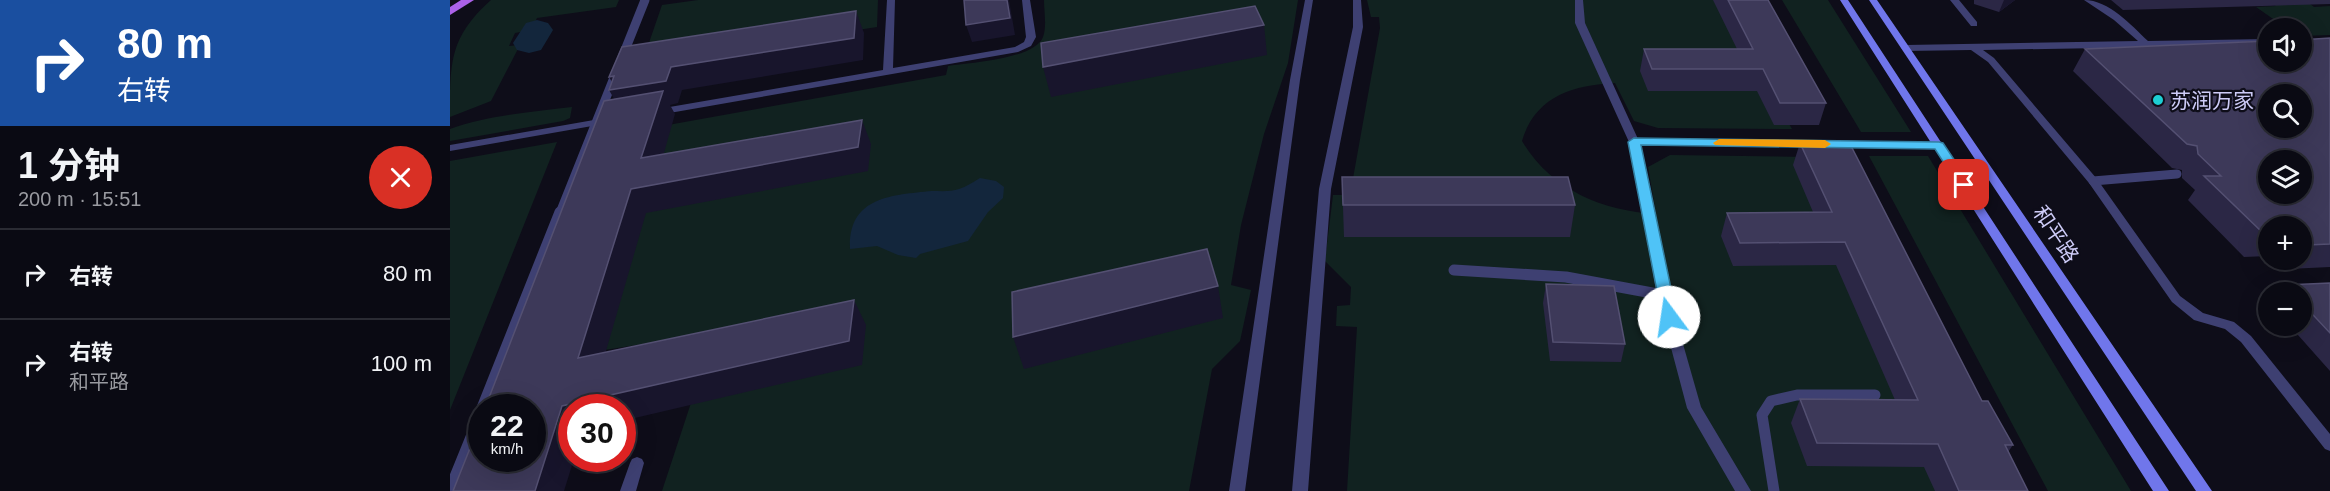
<!DOCTYPE html>
<html lang="zh">
<head>
<meta charset="utf-8">
<style>
	body { margin:0; font-family:Helvetica,"Noto Sans SC",sans-serif; background:#181821; color:#f1f3f6; height:100vh; display:flex; flex-direction:column; font-size:22px; white-space:nowrap }
	* { box-sizing:border-box; margin:0 }
	p { font-size:20px; color:#999aa0 }
	.icon { flex:none; width:33px; height:33px; fill:none; stroke:currentColor; stroke-width:2; stroke-linecap:round; stroke-linejoin:round }
	.map { position:relative; flex:1; overflow:hidden }
	.panel { display:flex; flex-direction:column; background:#0a0a13; width:450px }
	.panel>* { flex:none }
	.top-card { background:#1a4fa0; color:#fff; overflow:hidden }
	.fabs { position:absolute; left:1808px; top:18px; display:grid; gap:12px }
	.fabs a { display:grid; place-items:center; width:54px; height:54px; border-radius:50%; background:#0a0a13; box-shadow:0 6px 24px #0002,0 0 0 2px #2a2b33; font-size:30px }
	.speed { position:absolute; left:18px; top:394px; display:flex; gap:12px; font-size:30px; font-weight:700; text-align:center }
	.speed>* { display:grid; place-content:center; width:78px; height:78px; border-radius:50%; background:#0a0a13; box-shadow:0 6px 24px #0002,0 0 0 2px #2a2b33; line-height:1 }
	.speed small { font-size:15px; font-weight:400 }
	.speed .limit { border:9px solid #d22; background:#fff; color:#111 }
	.pin { position:absolute; display:grid; place-items:center; width:51px; height:51px; color:#fff; margin:-26px; border-radius:12px; box-shadow:0 3px 9px #0006 }
	.me { position:absolute; width:66px; margin:-33px; rotate:346deg; stroke-linejoin:round; filter:drop-shadow(0 0 4px #0008) }
	.turn { display:flex; align-items:center; gap:21px; height:126px; padding:0 18px; font-size:27px }
	.turn .icon { width:78px; height:78px; stroke-width:2.5 }
	.turn b { display:block; font-size:42px; line-height:51px }
	.round { display:grid; place-items:center; flex:none; width:63px; height:63px; border-radius:32px; background:#181821 }
	.overview { display:flex; align-items:center; justify-content:space-between; height:102px; padding:0 18px }
	h1 { font-size:36px; font-weight:700; line-height:45px }
	ul { padding:0; list-style:none }
	li { display:flex; align-items:center; gap:18px; height:90px; padding:0 18px; border-top:2px solid #2a2b33 }
	li div { flex:1 }
	li b { display:block; font-size:22px }
	li em { font-style:normal }
	main { display:flex; flex:1; min-height:0 }
	.map>svg:first-child { display:block }
	.green { fill:#112220 }
	.water { fill:#13263c }
	.lines { fill:none; stroke-linecap:round; stroke-linejoin:round }
	.river { fill:#13263c; fill-rule:evenodd }
	.lane-far1 { stroke:#3e4072; stroke-width:9 }
	.lane { stroke:#3e4072; stroke-width:11 }
	.street { fill:#3e4072; fill-rule:evenodd }
	.secondary { fill:#7076eb; fill-rule:evenodd }
	.primary { fill:#ac62e9; fill-rule:evenodd }
	.wall { fill:#2b2745 }
	.shaded-wall { fill:#18152c }
	.building { fill:#3d3959; stroke:#545072; stroke-width:1.5; fill-rule:evenodd }
	.route { fill:#4fc3f7; stroke:#337fa1; stroke-width:1.5 }
	.slow { fill:#f59e0b }
	.poi-dot { fill:#1dced3; stroke:#0e0d19; stroke-width:2 }
	.labels { text-anchor:middle; dominant-baseline:central; stroke-width:4.5; stroke-linejoin:round; paint-order:stroke }
	.poi-label { font-size:21px; fill:#ceccf8; stroke:#0e0d19; text-anchor:start }
	.street-label { font-size:21px; fill:#ceccf8; stroke:#0e0d19 }
</style>
</head>
<body>
<main>
<section class="panel">
<div class="top-card">
<div class="turn"><svg class="icon" aria-label="right" viewBox="0 0 24 24"><path d="M7 20v-9h11M14 6l5 5-5 5"/></svg><div><b>80 m</b>右转</div></div>
</div>
<div class="overview"><div><h1>1 分钟</h1><p>200 m · 15:51</p></div><a class="round" style="background:#d93025;color:#fff"><svg class="icon" aria-label="close" viewBox="0 0 24 24"><path d="M6 6l12 12M18 6L6 18"/></svg></a></div>
<ul>
<li><svg class="icon" aria-label="right" viewBox="0 0 24 24"><path d="M7 20v-9h11M14 6l5 5-5 5"/></svg><div><b>右转</b></div><em>80 m</em></li>
<li><svg class="icon" aria-label="right" viewBox="0 0 24 24"><path d="M7 20v-9h11M14 6l5 5-5 5"/></svg><div><b>右转</b><p>和平路</p></div><em>100 m</em></li>
</ul>
</section>
<div class="map">
<svg width="1880" height="491" viewBox="0 0 1880 491">
	<rect width="100%" height="100%" fill="#0e0d19"/>
	<path class="green" d="M 41,0 L 169,0 L 166,7 L 87,18 L 81,30 L 65,33 L 59,46 L 70,45 L 41,101 L 0,117 C 0,61 0,37 41,0 Z
		M 248,0 L 428,0 L 427,27 L 192,63 L 212,5 Z
		M 594,0 L 848,0 L 838,63 L 814,134 L 791,225 L 781,285 L 801,290 L 790,341 L 762,369 L 739,491 L 212,491 L 264,333 L 148,351 L 218,125 L 496,75 L 498,66 C 519,63 585,59 593,37 C 597,27 594,11 594,0 Z
		M 917,0 L 1269,0 L 1342,129 L 1208,128 L 1184,121 L 1165,83 C 1122,85 1085,97 1072,141 C 1100,189 1152,211 1206,214 L 1198,167 L 1220,155 L 1356,157 L 1504,491 L 897,491 L 907,327 L 886,326 L 887,306 L 900,305 L 901,287 L 875,261 L 883,195 L 900,195 L 930,28 L 929,17 L 921,17 Z
		M 1332,0 L 1378,0 L 1461,132 L 1411,132 Z
		M 1818,0 L 1855,0 L 1864,7 L 1880,6 L 1880,35 L 1851,36 L 1851,28 L 1836,28 L 1806,7 L 1826,6 Z
		M 122,107 L 120,118 L 113,121 L 0,141 L 0,129 C 38,115 82,112 122,107 Z
		M 107,142 L 0,410 L 0,161 Z
		M 1419,156 L 1478,156 L 1681,491 L 1598,491 Z"/>
	<path class="water" d="M 530,178 L 546,181 L 554,187 L 553,198 L 538,212 L 518,241 L 470,254 L 466,258 L 448,255 L 427,246 L 400,249 C 398,197 441,195 482,191 C 490,191 501,192 509,189 C 516,187 523,182 530,178 Z"/>
	<g class="lines">
		<path class="river" d="M 87,20 L 98,23 L 103,30 L 91,50 L 79,53 L 67,50 L 63,43 L 76,23 Z"/>
		<path class="lane-far1" d="M 1643,181 L 1727,174
			M 110,213 L 195,0"/>
		<path class="lane" d="M 1004,270 L 1116,277 L 1213,295
			M 32,408 L 110,212
			M 0,489 L 32,410
			M 1324,491 L 1312,415 L 1321,401 L 1347,395 L 1425,395"/>
		<path class="street" d="M 437,0 L 445,0 L 443,68 L 565,47 L 574,42 L 576,37 L 572,0 L 580,0 L 586,37 L 581,46 L 568,52 L 208,115 L 203,112 L 208,109 L 433,70 Z
			M 855,0 L 863,0 L 850,80 L 795,491 L 779,491 L 840,80 Z
			M 903,0 L 911,0 L 913,27 L 881,189 L 858,491 L 842,491 L 869,189 L 903,27 Z
			M 1125,0 L 1133,0 L 1135,23 L 1188,139 L 1366,141 L 1371,144 L 1366,147 L 1190,145 L 1219,295 L 1251,407 L 1301,491 L 1285,491 L 1237,408 L 1207,295 L 1179,142 L 1125,23 Z
			M 1500,0 L 1509,0 L 1527,22 L 1527,26 L 1521,26 Z
			M 1634,0 C 1659,0 1681,25 1698,41 L 1818,39 L 1818,45 L 1533,50 L 1544,58 L 1647,179 L 1730,296 L 1753,313 L 1784,322 L 1801,336 L 1880,434 L 1880,451 L 1875,449 L 1791,342 L 1775,329 L 1744,320 L 1722,302 L 1639,183 L 1538,62 L 1521,50 L 1456,51 L 1451,48 L 1456,45 L 1688,41 L 1664,20 Z
			M 161,117 L 165,118 L 166,120 L 165,122 L 0,151 L 0,145 Z
			M 1386,141 L 1489,142 L 1494,145 L 1489,148 L 1382,146 L 1381,144 Z
			M 187,457 L 192,459 L 194,463 L 186,491 L 170,491 L 180,463 L 182,459 Z"/>
		<path class="secondary" d="M 1390,0 L 1398,0 L 1719,491 L 1703,491 Z
			M 1419,0 L 1427,0 L 1762,491 L 1746,491 Z"/>
		<path class="primary" d="M 11,0 L 24,0 L 0,15 L 0,7 Z"/>
	</g>
	<path class="wall" d="M 1263,0 L 1318,0 L 1376,103 L 1369,125 L 1324,125 L 1307,91 L 1198,91 L 1190,71 L 1194,49 L 1287,49 Z
		M 1524,0 L 1565,0 L 1549,12 L 1524,4 Z
		M 1661,0 L 1880,0 L 1880,4 L 1673,10 Z
		M 1880,38 L 1880,267 L 1838,269 L 1827,260 L 1851,260 L 1851,226 L 1818,226 L 1818,256 L 1794,257 L 1738,200 L 1745,190 L 1732,178 L 1732,170 L 1722,168 L 1623,71 L 1635,49 Z
		M 1350,143 L 1563,445 L 1558,452 L 1578,491 L 1485,491 L 1474,467 L 1357,466 L 1341,423 L 1350,399 L 1445,400 L 1386,265 L 1283,266 L 1271,236 L 1277,213 L 1363,212 L 1343,165 Z
		M 892,177 L 1125,205 L 1120,237 L 894,237 Z
		M 1880,283 L 1880,371 L 1840,326 L 1851,326 L 1851,292 L 1830,292 L 1836,285 Z
		M 1096,284 L 1175,344 L 1171,362 L 1100,361 L 1093,303 Z"/>
	<path class="shaded-wall" d="M 557,0 L 559,0 L 565,35 L 522,42 L 516,25 Z
		M 1554,0 L 1565,0 L 1549,12 Z
		M 406,11 L 414,33 L 413,60 L 232,90 L 228,103 L 220,105 L 225,114 L 206,181 L 191,158 L 172,113 L 159,90 L 166,89 L 159,77 L 221,67 Z
		M 814,25 L 817,55 L 601,97 L 593,67 Z
		M 412,120 L 421,144 L 418,171 L 196,213 L 147,382 L 128,358 L 181,189 Z
		M 768,286 L 773,318 L 574,369 L 563,337 Z
		M 404,300 L 416,325 L 412,365 L 172,421 L 172,408 L 122,408 L 122,459 L 124,459 L 114,491 L 85,491 L 112,406 Z"/>
	<path class="building" d="M 514,0 L 557,0 L 560,18 L 516,25 Z
		M 1278,0 L 1318,0 L 1376,103 L 1330,103 L 1313,69 L 1202,69 L 1194,49 L 1303,49 Z
		M 805,6 L 814,25 L 593,67 L 591,43 Z
		M 406,11 L 404,38 L 221,67 L 216,81 L 159,90 L 164,76 L 159,77 L 172,47 Z
		M 1880,38 L 1880,244 L 1857,245 L 1851,240 L 1851,226 L 1818,226 L 1818,233 L 1813,233 L 1754,176 L 1771,176 L 1748,154 L 1747,146 L 1737,144 L 1635,49 L 1818,41 L 1818,62 L 1851,62 L 1851,40 ZM 1818,94 L 1851,94 L 1851,128 L 1818,128 ZM 1818,160 L 1851,160 L 1851,194 L 1818,194 Z
		M 213,91 L 191,158 L 412,120 L 408,147 L 181,189 L 128,358 L 404,300 L 399,341 L 112,406 L 85,491 L 3,491 L 32,418 L 32,459 L 82,459 L 82,408 L 35,408 L 154,101 Z
		M 1350,143 L 1400,144 L 1532,401 L 1538,401 L 1563,445 L 1555,445 L 1578,491 L 1509,491 L 1488,444 L 1367,443 L 1350,399 L 1468,400 L 1395,242 L 1290,243 L 1277,213 L 1382,212 Z
		M 892,177 L 1118,177 L 1125,205 L 893,205 Z
		M 757,249 L 768,286 L 563,337 L 562,292 Z
		M 1880,283 L 1880,333 L 1851,302 L 1851,292 L 1843,292 L 1836,285 Z
		M 1096,284 L 1164,286 L 1175,344 L 1103,342 Z"/>
	<path class="route" d="M 1184,138 L 1489,142 L 1493,143 L 1521,185 L 1514,189 L 1510,188 L 1485,149 L 1191,145 L 1227,317 L 1219,323 L 1212,317 L 1178,142 Z"/>
	<path class="slow" d="M 1269,139 L 1375,140 L 1381,144 L 1375,148 L 1265,145 L 1263,143 Z"/>
	<circle class="poi-dot" cx="1708" cy="100" r="6"/>
	<g class="labels">
		<g class="poi-label">
			<text x="1720" y="100">苏润万家</text>
		</g>
		<g class="street-label">
			<text transform="translate(1606 234) rotate(56)">和平路</text>
		</g>
	</g>
</svg>
<div class="fabs">
<a><svg class="icon" aria-label="sound" viewBox="0 0 24 24"><path d="M4 9h4l5-4v14l-5-4H4zM17 9q2 3 0 6"/></svg></a>
<a><svg class="icon" aria-label="search" viewBox="0 0 24 24"><circle cx="10" cy="10" r="6"/><path d="M15 15l6 6"/></svg></a>
<a><svg class="icon" aria-label="layers" viewBox="0 0 24 24"><path d="M12 4l9 5-9 5-9-5zM3 14l9 5 9-5"/></svg></a>
<a>+</a>
<a>−</a>
</div>
<div class="speed"><div>22<small>km/h</small></div><div class="limit">30</div></div>
<div class="pin" style="left:1514px;top:185px;background:#d93025"><svg class="icon" aria-label="arrive" viewBox="0 0 24 24"><path d="M6 21V4h12l-3 4 3 4H6"/></svg></div>
<svg class="me" style="left:1219px;top:317px" viewBox="-20 -20 40 40"><circle r="19" fill="#fff"/><path d="M0-13L10 11 0 6-10 11z" fill="#4fc3f7"/></svg>
</div>
</main>
</body>
</html>
